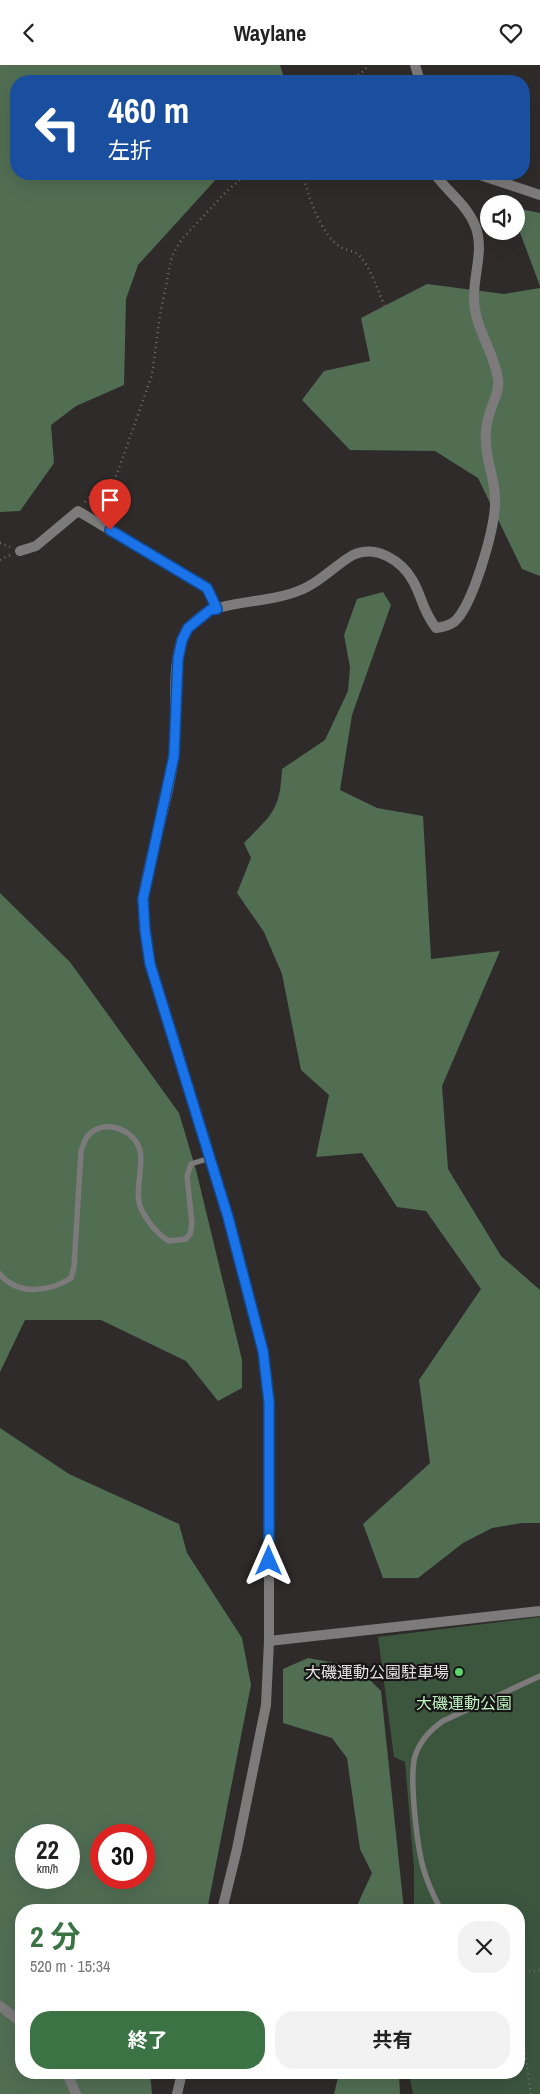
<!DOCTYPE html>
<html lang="ja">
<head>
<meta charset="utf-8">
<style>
	body { margin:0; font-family:"Archivo Narrow","Noto Sans JP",sans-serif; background:#f2f2f2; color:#222; height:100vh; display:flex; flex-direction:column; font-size:19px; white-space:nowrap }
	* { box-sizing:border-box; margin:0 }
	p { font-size:16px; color:#767676 }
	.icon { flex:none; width:28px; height:28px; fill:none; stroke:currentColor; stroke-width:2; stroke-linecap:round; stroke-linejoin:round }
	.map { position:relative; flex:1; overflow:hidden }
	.sheet { position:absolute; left:15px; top:1839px; width:510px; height:175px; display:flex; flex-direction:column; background:#fff; border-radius:20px; box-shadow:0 5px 20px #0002 }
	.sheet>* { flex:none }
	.top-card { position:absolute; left:10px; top:10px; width:520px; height:105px; border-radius:20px; box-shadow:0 5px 20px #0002; background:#1a4fa0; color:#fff; overflow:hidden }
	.buttons { position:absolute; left:480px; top:130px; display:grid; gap:10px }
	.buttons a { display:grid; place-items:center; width:45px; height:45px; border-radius:50%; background:#fff; box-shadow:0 5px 20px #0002; font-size:25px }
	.speed { position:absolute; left:15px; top:1759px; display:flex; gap:10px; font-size:25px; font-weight:700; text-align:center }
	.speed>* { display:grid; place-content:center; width:65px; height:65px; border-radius:50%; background:#fff; box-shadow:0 5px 20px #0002; line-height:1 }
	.speed small { font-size:12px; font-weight:400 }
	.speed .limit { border:8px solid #d22; background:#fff; color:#111 }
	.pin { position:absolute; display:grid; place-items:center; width:42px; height:42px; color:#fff; margin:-51px -21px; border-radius:50% 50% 50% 0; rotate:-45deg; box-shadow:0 0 5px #0007 }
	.pin .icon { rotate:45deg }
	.me { position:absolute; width:55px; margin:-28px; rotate:0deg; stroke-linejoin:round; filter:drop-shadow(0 0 4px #0008) }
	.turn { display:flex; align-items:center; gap:18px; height:105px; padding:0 15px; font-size:22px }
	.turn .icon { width:65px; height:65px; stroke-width:2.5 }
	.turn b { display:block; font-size:35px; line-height:42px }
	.round { display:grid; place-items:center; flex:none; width:52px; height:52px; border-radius:20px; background:#f2f2f2 }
	.headline { display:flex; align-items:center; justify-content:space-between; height:85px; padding:0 15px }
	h1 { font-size:30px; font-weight:700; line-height:38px; color:#3c7344 }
	.primary-button { display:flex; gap:10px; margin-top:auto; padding:10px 15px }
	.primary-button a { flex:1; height:58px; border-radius:20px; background:#3c7344; color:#fff; font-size:20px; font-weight:700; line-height:58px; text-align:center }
	.primary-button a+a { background:#f2f2f2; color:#222 }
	header { display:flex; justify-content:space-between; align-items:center; height:65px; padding:0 15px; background:#fff; font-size:22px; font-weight:700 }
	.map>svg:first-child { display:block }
	.green { fill:#3c563e }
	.forest { fill:#516e53; fill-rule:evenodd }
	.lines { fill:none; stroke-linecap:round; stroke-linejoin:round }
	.path { stroke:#716d6d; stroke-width:2.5; stroke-dasharray:1 4; stroke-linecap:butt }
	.service { stroke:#7c7a7a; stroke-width:5.5 }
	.minor { stroke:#7c7a7a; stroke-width:10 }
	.tertiary { stroke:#7c7a7a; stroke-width:10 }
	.route-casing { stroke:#114b97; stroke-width:12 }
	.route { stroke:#1a73e8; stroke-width:9 }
	.poi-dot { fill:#5cd56d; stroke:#161414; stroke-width:2 }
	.labels { text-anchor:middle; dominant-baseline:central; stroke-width:4.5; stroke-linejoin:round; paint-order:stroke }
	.poi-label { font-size:16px; fill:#e3e0e0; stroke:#161414; text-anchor:end }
	.park-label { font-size:16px; fill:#bef1c0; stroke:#161414 }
</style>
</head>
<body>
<header><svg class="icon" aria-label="back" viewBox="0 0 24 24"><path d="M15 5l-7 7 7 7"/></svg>Waylane<svg class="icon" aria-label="heart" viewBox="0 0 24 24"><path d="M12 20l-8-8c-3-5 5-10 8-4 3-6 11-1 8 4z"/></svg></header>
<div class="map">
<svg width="540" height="2029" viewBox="0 0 540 2029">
	<rect width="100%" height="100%" fill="#2f2b2b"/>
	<path class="green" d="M 540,1552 L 540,2029 L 413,2029 L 409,2008 L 519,2008 L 519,1845 L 414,1845 L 414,1803 L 405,1697 L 394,1692 L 378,1572 Z"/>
	<path class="forest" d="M 0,0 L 280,0 L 285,16 L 16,16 L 16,109 L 226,109 L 219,111 L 138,200 L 126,234 L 124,320 L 76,341 L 51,360 L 54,398 L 20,446 L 0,447 Z
		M 516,143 L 540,148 L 540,221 L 516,157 Z
		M 427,219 L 504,229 L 540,223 L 540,511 L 522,504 L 478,413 L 435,386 L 350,385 L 302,335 L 324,306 L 370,296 L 361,253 Z
		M 383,527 L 391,540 L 352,650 L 340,725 L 377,743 L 423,751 L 431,894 L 500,886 L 442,1021 L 448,1104 L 501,1191 L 540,1225 L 540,1458 L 522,1458 L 492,1463 L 463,1478 L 418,1513 L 383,1513 L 363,1459 L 430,1398 L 419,1315 L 481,1224 L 426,1146 L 397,1142 L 362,1088 L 316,1092 L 329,1030 L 301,1005 L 282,909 L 264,867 L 237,828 L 251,793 L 244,778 C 272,749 280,746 282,704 L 325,675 L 348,626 L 350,602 L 344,570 L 357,534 Z
		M 0,828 L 70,897 L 179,1048 L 196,1105 L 242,1295 L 242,1323 L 218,1336 L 186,1296 L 101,1255 L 25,1255 L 0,1307 Z
		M 0,1363 L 69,1409 L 179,1459 L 187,1488 L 242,1573 L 251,1620 L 207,1845 L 21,1845 L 21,2008 L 150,2008 L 152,2029 L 0,2029 ZM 26,1770 L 69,1770 L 69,1812 L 26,1812 ZM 101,1770 L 144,1770 L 144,1812 L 101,1812 Z
		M 308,1593 L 357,1602 L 381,1626 L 404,1845 L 355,1845 L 372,1808 L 360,1784 L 347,1693 L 332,1673 L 283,1658 L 283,1604 Z
		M 339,2008 L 399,2008 L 400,2029 L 334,2029 Z"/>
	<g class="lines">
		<path class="path" d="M 350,16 L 365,5 L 367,0
			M 303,109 C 307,129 321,169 339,181 C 345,186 355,185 360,191 C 372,205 378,227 386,244
			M 85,437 C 94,425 109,422 117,409 L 152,310 L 160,250 L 172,191 L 182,174 L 224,129 L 246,109
			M 0,478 L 10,482
			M 0,495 L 10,490
			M 519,1908 L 540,1905
			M 519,1944 L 531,2029"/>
		<path class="service" d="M 0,1209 C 18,1231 49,1227 71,1213 L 74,1202 L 81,1086 C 83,1082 84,1076 87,1072 C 101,1054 129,1062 138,1080 C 146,1096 134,1125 140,1141 C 145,1154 157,1169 169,1176 L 186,1174 L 190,1169 L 192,1159 L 187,1111 L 191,1099 L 210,1093
			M 441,1845 C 434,1832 427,1817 423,1802 C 417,1780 409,1712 415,1691 C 420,1676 430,1665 443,1656 L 540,1611"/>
		<path class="minor" d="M 415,0 L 420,16
			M 477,109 L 540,130
			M 20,486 L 36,481 L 78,446 L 207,523 L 217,544
			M 222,1845 L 237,1784 L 266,1640 L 269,1576 L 269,1337 L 263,1286 L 250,1235 L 228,1152 L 150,899 C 147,878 142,856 143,835 C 144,822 148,807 151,794 C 160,755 173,716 175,676 C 177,645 169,584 190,561 C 195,556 203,548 211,545 C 240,535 274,537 303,524 C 322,516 335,500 353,490 C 376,479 402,496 413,516 C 423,534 422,545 436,563 C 443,562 448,561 454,557 C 473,541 494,465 495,440 C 497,418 486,398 486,377 C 485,367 487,356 490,347 C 493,336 500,326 498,314 C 494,286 475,264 474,235 C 473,211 484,186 476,163 C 468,140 448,128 435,109
			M 0,1941 L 21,1957
			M 67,2008 L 76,2029
			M 177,2029 L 182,2008"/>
		<path class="tertiary" d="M 269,1576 L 540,1546"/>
	</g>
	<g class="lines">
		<defs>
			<path id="route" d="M 110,465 L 207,523 L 217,544 L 210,545 L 188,563 L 182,575 L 178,594 L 174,691 L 143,834 L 145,865 L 150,899 L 228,1152 L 263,1286 L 269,1337 L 269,1496"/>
		</defs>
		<use href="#route" class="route-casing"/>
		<use href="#route" class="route"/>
	</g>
	<circle class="poi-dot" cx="459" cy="1607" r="5"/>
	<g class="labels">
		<g class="poi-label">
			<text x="449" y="1607">大磯運動公園駐車場</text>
		</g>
		<g class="park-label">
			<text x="464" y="1638">大磯運動公園</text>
		</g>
	</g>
</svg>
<div class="buttons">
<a><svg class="icon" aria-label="sound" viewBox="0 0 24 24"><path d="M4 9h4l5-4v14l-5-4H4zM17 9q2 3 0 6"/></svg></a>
</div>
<div class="speed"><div>22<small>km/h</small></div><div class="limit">30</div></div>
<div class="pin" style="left:110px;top:465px;background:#d93025"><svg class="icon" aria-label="arrive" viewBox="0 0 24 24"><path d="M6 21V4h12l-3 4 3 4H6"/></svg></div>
<svg class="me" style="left:269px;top:1496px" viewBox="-20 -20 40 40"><path d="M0-17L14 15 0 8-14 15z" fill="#1a73e8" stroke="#fff" stroke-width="4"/></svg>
<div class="top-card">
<div class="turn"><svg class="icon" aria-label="left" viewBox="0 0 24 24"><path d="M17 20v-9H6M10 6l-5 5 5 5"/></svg><div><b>460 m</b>左折</div></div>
</div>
<section class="sheet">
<div class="headline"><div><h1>2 分</h1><p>520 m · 15:34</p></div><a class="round"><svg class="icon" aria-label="close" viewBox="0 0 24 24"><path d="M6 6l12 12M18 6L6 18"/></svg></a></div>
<div class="primary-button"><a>終了</a><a>共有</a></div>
</section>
</div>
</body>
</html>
